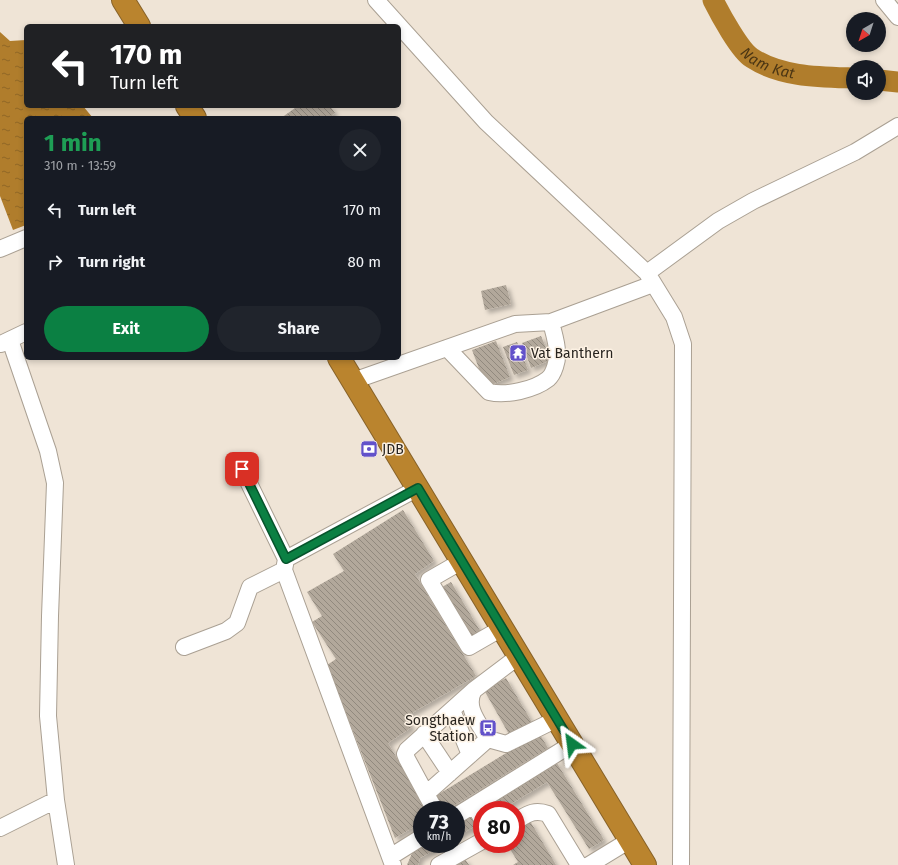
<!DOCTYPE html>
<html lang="en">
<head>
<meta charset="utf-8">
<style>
	body { margin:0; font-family:"Fira Sans",sans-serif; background:#20242c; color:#f1f3f6; height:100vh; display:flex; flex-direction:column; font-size:15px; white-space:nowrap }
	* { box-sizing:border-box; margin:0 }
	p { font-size:13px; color:#9ea1a6 }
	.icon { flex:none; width:22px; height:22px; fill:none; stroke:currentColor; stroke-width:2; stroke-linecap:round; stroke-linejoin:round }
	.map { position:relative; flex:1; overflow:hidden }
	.side { position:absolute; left:24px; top:116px; width:377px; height:244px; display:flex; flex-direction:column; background:#171b24; border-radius:6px; box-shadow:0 2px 6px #0003 }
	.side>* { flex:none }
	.banner { position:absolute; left:24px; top:24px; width:377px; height:84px; border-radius:6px; box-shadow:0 2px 6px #0003; background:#202124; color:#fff; overflow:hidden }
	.needle { width:26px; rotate:219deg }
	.controls { position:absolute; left:846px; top:12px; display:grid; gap:8px }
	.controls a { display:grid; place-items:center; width:40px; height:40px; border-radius:50%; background:#171b24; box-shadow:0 2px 6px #0003; font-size:20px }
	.speed { position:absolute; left:413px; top:801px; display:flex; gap:8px; font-size:20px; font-weight:700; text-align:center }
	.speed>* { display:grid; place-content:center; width:52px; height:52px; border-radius:50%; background:#171b24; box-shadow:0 2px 6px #0003; line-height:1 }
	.speed small { font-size:10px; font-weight:400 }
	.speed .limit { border:6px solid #d22; background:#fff; color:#111 }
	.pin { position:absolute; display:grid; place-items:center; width:34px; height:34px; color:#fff; margin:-17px; border-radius:8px; box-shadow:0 2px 6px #0006 }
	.me { position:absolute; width:44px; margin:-22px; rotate:329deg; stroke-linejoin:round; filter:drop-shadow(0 0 3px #0008) }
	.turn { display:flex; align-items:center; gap:14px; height:84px; padding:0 20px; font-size:18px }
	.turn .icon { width:52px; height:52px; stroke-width:2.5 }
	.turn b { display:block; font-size:28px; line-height:34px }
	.round { display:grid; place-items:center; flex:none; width:42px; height:42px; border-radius:21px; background:#20242c }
	.head { display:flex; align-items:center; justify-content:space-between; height:68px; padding:0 20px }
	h1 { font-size:24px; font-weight:700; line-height:30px; color:#1e9e55 }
	.action { display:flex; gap:8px; margin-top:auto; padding:8px 20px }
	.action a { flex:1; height:46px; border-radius:24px; background:#0b8043; color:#fff; font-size:16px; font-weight:700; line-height:46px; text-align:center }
	.action a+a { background:#20242c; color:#f1f3f6 }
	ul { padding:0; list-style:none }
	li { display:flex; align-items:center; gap:12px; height:52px; padding:0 20px }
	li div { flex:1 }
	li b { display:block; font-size:15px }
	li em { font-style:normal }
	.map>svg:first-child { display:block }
	.water { fill:url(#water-ripples) }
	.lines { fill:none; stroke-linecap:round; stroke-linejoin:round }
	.river { stroke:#b07d2c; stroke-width:21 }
	.building { fill:url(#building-back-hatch); filter:url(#shadow) }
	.minor-casing { stroke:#aaa093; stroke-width:18 }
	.highway-casing { stroke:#876229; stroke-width:24 }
	.minor { stroke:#fff; stroke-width:16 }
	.highway { stroke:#ba842e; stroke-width:22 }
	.route-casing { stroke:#07532c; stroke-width:10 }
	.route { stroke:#0b8043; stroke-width:7 }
	.labels { text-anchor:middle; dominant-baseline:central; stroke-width:3; stroke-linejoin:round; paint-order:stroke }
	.poi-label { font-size:14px; fill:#28241f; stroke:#fcf1e3; text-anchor:start }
	.water-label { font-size:15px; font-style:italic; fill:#4b3513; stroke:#fcf1e3 }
</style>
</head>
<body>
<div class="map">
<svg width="898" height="865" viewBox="0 0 898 865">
	<defs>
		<pattern id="water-ripples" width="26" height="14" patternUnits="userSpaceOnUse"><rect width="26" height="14" fill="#b07d2c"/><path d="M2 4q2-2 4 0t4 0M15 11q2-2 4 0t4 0" fill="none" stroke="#8f6625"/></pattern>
		<pattern id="building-back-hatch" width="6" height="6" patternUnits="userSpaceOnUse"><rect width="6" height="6" fill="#b2a89b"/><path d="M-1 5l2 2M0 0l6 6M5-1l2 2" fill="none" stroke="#91897e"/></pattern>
		<filter id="shadow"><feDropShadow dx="3.5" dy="3.5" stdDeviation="2" flood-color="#0004"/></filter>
	</defs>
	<rect width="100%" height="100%" fill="#efe4d6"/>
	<path class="water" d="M 0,32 L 10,41 L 26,40 L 26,106 L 83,106 L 93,118 L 26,118 L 26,225 L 13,230 L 0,196 Z"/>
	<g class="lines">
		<g class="river">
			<path id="s1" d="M 713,0 C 720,14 740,51 752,58 C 781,77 820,77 853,78"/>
			<path d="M 879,80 L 898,82"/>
		</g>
	</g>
	<path class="building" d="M 298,106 L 330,106 L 335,113 L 328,118 L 281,118 Z
		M 506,285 L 511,304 L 485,310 L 481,291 Z
		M 541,336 L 551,360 L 531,368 L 522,343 Z
		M 496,341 L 510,377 L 486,387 L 472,350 Z
		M 517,342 L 528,370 L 514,375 L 503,347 Z
		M 403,510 L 434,561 L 415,574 L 476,676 L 405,717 L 412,727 L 388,743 L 427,810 L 422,810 L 422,822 L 395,838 L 327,665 L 336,659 L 312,622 L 322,616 L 307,592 L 344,571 L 333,554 Z
		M 451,582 L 482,634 L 473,639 L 442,587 Z
		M 506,678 L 533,724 L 510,736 L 484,690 Z
		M 539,733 L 548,748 L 447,810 L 442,810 L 434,797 Z
		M 555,760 L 604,840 L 589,849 L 547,782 L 501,810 L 485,810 L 482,805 Z
		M 470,815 L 477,825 L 456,837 L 456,824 Z
		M 530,821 L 556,865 L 513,865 L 518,862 L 507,844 L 516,844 L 516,829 Z
		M 424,844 L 445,844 L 420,858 L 418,865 L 407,865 L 413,851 Z
		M 465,859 L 469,865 L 455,865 Z"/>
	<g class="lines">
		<defs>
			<path id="minor" d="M 376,0 L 486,122 L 647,273 L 674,317 L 683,344 L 681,865
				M 884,0 L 898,17
				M 0,249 L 26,238
				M 647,273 L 718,221 L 753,201 L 855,152 L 898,126
				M 10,340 L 48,451 L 55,483 L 50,616 L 48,716 L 56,800 L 66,865
				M 1,344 L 26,332
				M 447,348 L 489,392 C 506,396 534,390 548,379 C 554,374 558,360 557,352 C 557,342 553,331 551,322
				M 353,381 L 515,324 L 551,322 L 653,284
				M 242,469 L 286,559
				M 462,561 L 429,580 L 469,647 L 502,628
				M 184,647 L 226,631 L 237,623 L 250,587 L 284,570
				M 452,710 L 470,755
				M 424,734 L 450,773
				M 488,739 C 479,723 464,707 474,690 L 519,656
				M 426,794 L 407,759 L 405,754 L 407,750 L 474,690
				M 474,805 L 482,819
				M 435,810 L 426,794 L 488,739 L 506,744 L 557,719
				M 456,816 L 572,744
				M 516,821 C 528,814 534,809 548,814 L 579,865
				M 0,828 L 56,800
				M 390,857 L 422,837
				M 393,865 L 284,570 L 286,559 L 418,488
				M 439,865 L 482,841
				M 589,865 L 630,840"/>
			<path id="highway" d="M 123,0 L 139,26
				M 187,106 L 195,118
				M 339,358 L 645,865"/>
		</defs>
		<use href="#minor" class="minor-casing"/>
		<use href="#highway" class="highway-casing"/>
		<use href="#minor" class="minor"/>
		<use href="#highway" class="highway"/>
	</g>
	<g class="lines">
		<defs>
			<path id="route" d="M 242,469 L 286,559 L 418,488 L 572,744"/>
		</defs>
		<use href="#route" class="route-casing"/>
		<use href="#route" class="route"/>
	</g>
	<defs>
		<symbol id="temple-square" viewBox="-11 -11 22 22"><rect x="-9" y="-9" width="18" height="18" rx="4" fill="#6251ca" stroke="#fcf1e3"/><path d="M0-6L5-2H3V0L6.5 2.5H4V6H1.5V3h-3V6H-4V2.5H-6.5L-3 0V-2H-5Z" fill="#fff"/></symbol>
		<symbol id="bank-square" viewBox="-11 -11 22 22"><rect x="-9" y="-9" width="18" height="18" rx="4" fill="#6251ca" stroke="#fcf1e3"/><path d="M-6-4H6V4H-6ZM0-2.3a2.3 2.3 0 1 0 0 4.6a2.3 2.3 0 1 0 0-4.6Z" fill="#fff"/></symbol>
		<symbol id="bus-square" viewBox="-11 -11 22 22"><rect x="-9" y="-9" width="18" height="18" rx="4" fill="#6251ca" stroke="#fcf1e3"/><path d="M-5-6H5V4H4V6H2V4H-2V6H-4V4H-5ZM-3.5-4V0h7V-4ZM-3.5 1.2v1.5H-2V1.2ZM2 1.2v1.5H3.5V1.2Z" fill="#fff"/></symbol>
	</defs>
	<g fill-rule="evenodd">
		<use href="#temple-square" x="508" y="343" width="20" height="20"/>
		<use href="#bank-square" x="359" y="439" width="20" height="20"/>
		<use href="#bus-square" x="478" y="718" width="20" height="20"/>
	</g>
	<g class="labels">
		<g class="poi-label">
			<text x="531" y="353">Vat Banthern</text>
			<text x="382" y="449">JDB</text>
			<text x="475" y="720" text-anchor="end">Songthaew<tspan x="475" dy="16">Station</tspan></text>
		</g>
		<g class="water-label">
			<text stroke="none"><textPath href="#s1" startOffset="87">Nam Kat</textPath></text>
		</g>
	</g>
</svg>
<div class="controls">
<a><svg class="needle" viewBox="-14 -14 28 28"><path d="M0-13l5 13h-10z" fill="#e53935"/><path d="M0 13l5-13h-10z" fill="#9ea1a6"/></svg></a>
<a><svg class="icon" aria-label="sound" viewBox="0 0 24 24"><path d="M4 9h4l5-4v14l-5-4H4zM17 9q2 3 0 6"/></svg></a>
</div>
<div class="speed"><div>73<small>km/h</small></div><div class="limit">80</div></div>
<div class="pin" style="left:242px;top:469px;background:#d93025"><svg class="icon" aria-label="arrive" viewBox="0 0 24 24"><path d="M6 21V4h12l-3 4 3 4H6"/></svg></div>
<svg class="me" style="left:572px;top:744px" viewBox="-20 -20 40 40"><path d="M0-17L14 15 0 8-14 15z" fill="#0b8043" stroke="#fff" stroke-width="4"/></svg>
<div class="banner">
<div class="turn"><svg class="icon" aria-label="left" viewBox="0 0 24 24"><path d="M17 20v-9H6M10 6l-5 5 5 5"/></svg><div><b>170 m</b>Turn left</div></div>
</div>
<section class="side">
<div class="head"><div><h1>1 min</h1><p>310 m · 13:59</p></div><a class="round"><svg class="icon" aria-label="close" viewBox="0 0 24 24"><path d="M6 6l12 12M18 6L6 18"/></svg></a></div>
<ul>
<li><svg class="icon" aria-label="left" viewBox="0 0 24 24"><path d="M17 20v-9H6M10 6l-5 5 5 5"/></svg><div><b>Turn left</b></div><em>170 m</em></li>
<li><svg class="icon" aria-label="right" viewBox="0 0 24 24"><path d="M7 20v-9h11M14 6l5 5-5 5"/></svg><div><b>Turn right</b></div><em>80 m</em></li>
</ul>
<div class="action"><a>Exit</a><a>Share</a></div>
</section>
</div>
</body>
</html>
